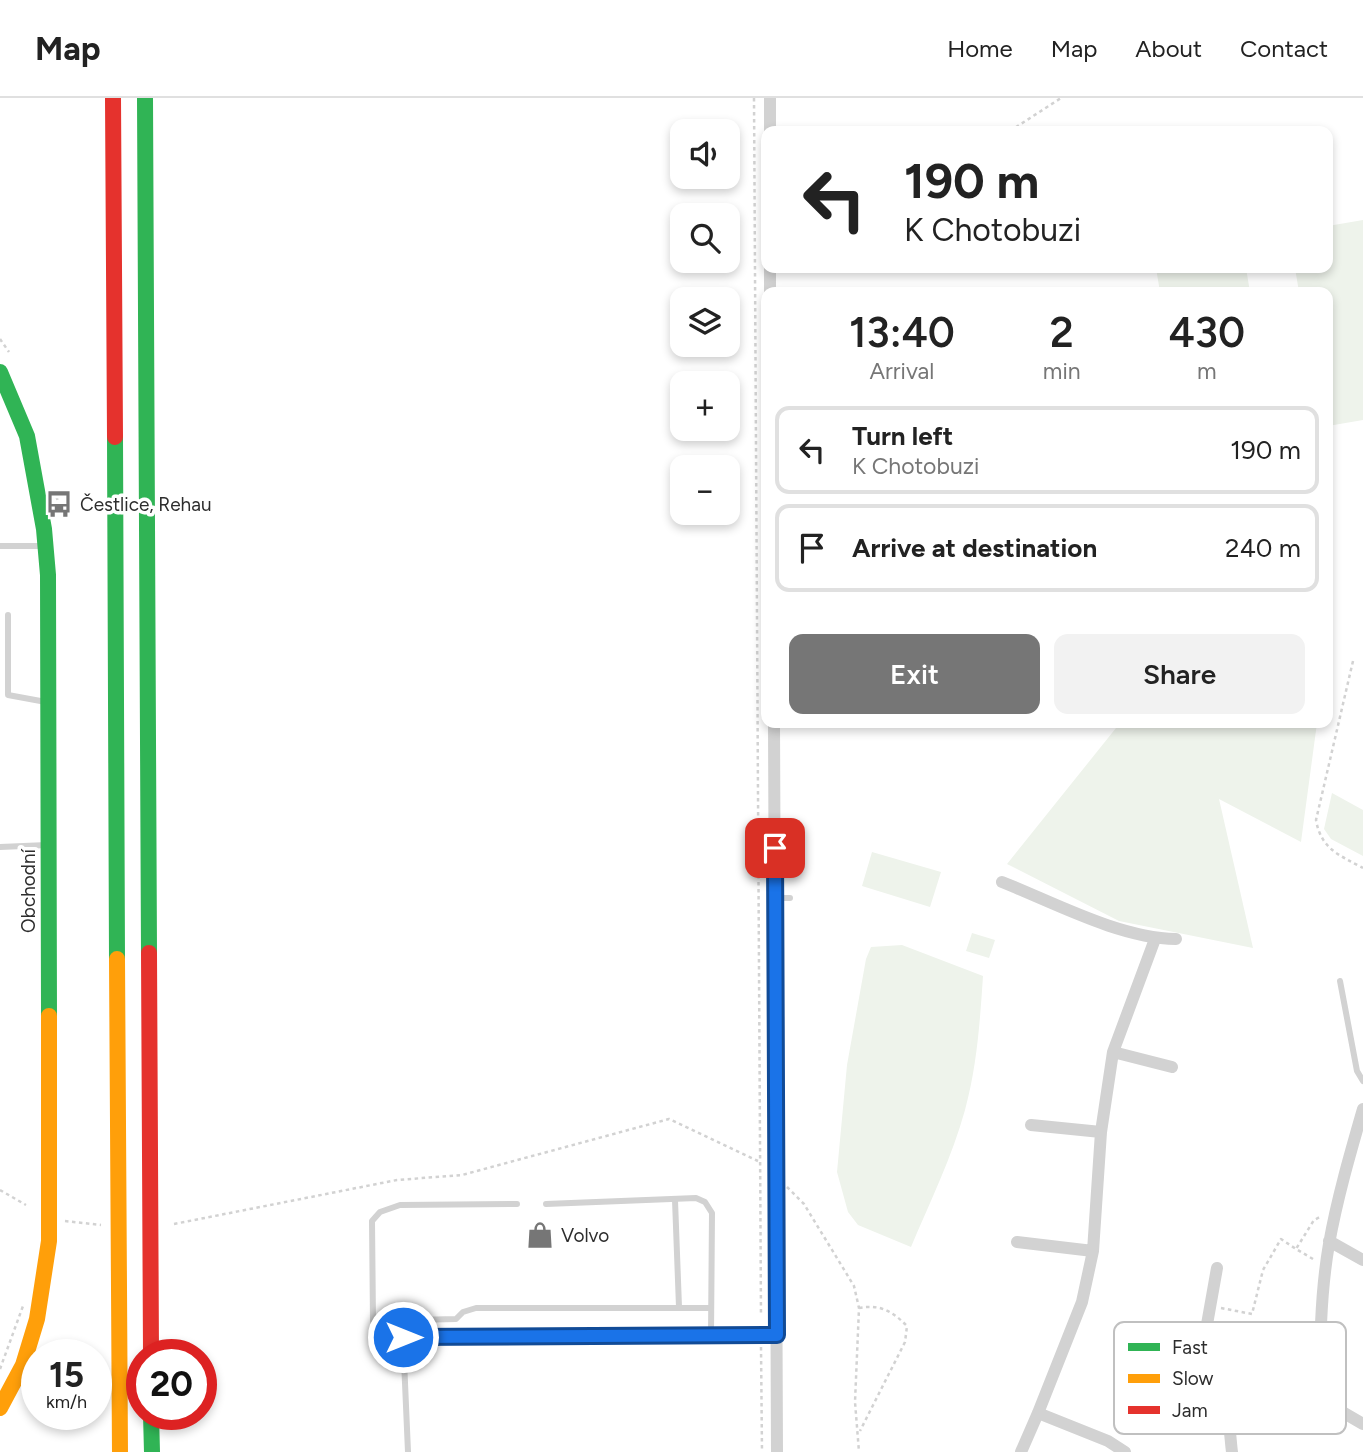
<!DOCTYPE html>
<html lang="en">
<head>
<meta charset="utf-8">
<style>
	body { margin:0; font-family:Figtree,sans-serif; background:#f2f2f2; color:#222; height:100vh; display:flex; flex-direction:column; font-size:26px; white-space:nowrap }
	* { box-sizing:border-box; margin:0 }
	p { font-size:23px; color:#767676 }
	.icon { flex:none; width:38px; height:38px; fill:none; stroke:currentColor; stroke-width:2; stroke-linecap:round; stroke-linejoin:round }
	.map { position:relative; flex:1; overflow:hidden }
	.details { position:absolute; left:761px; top:189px; width:572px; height:441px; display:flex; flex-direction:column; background:#fff; border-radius:14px; box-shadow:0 4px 10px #0003 }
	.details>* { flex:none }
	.guide { position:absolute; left:761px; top:28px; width:572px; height:147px; border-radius:14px; box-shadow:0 4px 10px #0003; background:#fff; color:#222; overflow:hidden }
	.controls { position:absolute; left:670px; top:21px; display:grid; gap:14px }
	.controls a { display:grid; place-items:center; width:70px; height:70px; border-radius:14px; background:#fff; box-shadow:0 4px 10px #0003; font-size:35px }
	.speed { position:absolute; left:21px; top:1241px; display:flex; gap:14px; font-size:35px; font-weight:700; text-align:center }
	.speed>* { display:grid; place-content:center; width:91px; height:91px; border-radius:50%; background:#fff; box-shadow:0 4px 10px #0003; line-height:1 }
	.speed small { font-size:18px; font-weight:400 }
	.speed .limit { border:10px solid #d22; background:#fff; color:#111 }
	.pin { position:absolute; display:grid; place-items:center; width:60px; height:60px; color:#fff; margin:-30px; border-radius:14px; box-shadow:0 4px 10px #0006 }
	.me { position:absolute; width:77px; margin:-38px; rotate:90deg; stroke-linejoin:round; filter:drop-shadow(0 0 5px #0008) }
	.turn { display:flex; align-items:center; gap:24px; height:147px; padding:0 28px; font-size:32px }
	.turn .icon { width:91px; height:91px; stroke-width:2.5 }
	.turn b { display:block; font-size:49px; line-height:60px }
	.eta { display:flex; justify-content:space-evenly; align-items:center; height:119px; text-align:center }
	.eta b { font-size:42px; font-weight:600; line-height:49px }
	.button { display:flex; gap:14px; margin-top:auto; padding:14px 28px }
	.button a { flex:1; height:80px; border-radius:14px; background:#767676; color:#fff; font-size:28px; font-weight:600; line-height:80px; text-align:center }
	.button a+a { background:#f2f2f2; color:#222 }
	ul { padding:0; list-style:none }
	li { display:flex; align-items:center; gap:21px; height:88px; margin:0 14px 10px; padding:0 14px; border:4px solid #e0e0e0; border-radius:14px }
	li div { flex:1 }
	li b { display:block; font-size:26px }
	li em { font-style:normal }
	header { display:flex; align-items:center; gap:42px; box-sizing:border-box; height:98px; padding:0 35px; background:#fff; border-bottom:2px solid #e0e0e0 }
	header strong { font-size:33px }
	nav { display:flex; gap:38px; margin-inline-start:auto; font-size:24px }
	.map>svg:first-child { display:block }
	.green { fill:#eef3eb }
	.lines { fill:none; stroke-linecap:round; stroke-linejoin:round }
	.path { stroke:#d2d2d2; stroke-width:2.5; stroke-dasharray:3.5 3.5; stroke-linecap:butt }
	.lane { stroke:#d2d2d2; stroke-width:6 }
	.street { stroke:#d2d2d2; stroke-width:12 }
	.fast { stroke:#30b455; stroke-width:16 }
	.slow { stroke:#ff9f0a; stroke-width:16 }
	.jam { stroke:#e5322d; stroke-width:16 }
	.route-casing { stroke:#114b97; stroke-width:18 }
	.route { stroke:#1a73e8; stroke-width:12 }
	.labels { text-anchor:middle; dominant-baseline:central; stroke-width:7; stroke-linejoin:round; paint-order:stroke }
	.poi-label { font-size:19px; fill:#2d2d2d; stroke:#fff; text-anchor:start }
	.street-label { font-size:19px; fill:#2d2d2d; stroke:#fff }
	.key { fill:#fff; stroke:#c0c0c0; stroke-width:2 }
	.key-label { font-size:19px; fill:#2d2d2d }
</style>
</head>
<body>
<header>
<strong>Map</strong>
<nav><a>Home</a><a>Map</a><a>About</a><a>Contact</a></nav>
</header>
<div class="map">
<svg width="1363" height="1354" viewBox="0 0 1363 1354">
	<rect width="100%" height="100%" fill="#fff"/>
	<path class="green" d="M 1363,122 L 1363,322 L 1328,328 L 1328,194 L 1299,194 L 1295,170 L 1328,170 L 1328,128 Z
		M 1156,170 L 1246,170 L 1250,194 L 1160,194 Z
		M 1120,625 L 1317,625 L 1301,744 L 1219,701 L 1253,850 L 1119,823 L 1007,766 Z
		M 1332,695 L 1363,712 L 1363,758 L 1331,741 L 1324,731 Z
		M 872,754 L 941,774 L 930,809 L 862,788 Z
		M 972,835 L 995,842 L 989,860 L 966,853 Z
		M 902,847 L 983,878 C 980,923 977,968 965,1012 C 952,1059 930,1104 911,1149 L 858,1127 L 848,1114 L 837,1074 L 847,967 L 866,861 L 871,849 Z"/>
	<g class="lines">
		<path class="path" d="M 754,0 L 761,1218
			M 1010,33 L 1061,0
			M 783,172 L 790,170
			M 0,241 L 9,254
			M 54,392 L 59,406
			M 1353,563 L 1316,722 C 1321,751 1339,757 1363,770
			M 787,1089 L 804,1106 L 854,1188 L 859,1210 L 855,1304 L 859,1354
			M 0,1092 L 26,1107
			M 65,1123 L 101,1127
			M 174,1126 L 397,1082 L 462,1077 L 669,1021 L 758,1063
			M 1313,1161 L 1296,1151 L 1314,1122 L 1322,1118
			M 859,1210 C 880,1206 892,1213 907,1228 L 905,1244 L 860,1333
			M 1221,1210 L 1252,1216 L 1263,1172 L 1281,1141 L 1296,1151
			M 761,1249 L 762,1354
			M 0,1271 L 23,1208"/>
		<path class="lane" d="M 0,448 L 44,448
			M 8,517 L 8,597 L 46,604
			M 0,749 L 47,747
			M 775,800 L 790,800
			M 1340,883 L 1357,973 L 1363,983
			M 675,1102 L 679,1209
			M 517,1106 L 400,1107 L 380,1114 L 372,1123 L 373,1223 L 376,1238 L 776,1237
			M 546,1106 L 696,1100 L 705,1104 L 712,1115 L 711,1237
			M 373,1223 L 456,1221 L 463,1214 L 476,1210 L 711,1210
			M 403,1239 L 408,1354"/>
		<path class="street" d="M 770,0 L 770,33
			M 770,170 L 770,194
			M 774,625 L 777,1354
			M 1002,784 C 1055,805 1119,840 1176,841
			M 1113,954 L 1172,969
			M 1363,1011 C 1350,1056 1337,1101 1329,1146 C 1320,1198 1320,1249 1320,1301 L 1363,1326
			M 1031,1027 L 1101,1034
			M 1329,1143 L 1363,1162
			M 1017,1144 L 1093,1153
			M 1217,1170 L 1198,1277 C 1200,1292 1217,1292 1223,1305 C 1230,1318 1230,1339 1232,1354
			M 1038,1315 L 1108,1343 L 1125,1354
			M 1021,1354 L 1038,1315 L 1082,1204 L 1093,1153 L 1101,1034 L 1113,954 L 1155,841"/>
		<path class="fast" d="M 145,0 L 149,855
			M 0,274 L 27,338 L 44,431 L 48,477 L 49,918
			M 115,339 L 117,861
			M 151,1316 L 152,1354"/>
		<path class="slow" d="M 117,861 L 120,1354
			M 0,1310 L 23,1267 L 37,1221 L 49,1143 L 49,918"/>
		<path class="jam" d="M 113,0 L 115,339
			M 149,855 L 151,1256"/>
	</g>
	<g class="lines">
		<defs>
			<path id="route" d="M 403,1239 L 777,1237 L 775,750"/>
		</defs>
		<use href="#route" class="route-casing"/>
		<use href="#route" class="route"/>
	</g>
	<defs>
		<symbol id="bus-bare" viewBox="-9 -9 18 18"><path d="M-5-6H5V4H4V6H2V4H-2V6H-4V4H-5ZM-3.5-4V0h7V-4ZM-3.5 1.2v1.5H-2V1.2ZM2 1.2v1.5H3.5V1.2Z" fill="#767676" stroke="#fff" stroke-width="2.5" paint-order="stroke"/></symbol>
		<symbol id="shop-bare" viewBox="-9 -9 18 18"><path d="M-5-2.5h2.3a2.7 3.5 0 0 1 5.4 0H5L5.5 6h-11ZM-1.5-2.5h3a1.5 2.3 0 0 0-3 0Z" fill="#767676" stroke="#fff" stroke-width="2.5" paint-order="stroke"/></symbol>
	</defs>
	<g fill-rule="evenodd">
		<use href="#bus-bare" x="40" y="387" width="38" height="38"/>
		<use href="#shop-bare" x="521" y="1118" width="38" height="38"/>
	</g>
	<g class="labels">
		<g class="poi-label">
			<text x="80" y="406">Čestlice, Rehau</text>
			<text x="561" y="1137">Volvo</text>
		</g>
		<g class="street-label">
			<text transform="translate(28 793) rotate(-90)">Obchodní</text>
		</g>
	</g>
	<rect x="1114" y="1224" width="232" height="112" rx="10" class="key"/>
	<rect x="1128" y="1245" width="32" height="8" fill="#30b455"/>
	<rect x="1128" y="1276" width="32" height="9" fill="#ff9f0a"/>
	<rect x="1128" y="1308" width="32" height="8" fill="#e5322d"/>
	<g class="key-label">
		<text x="1172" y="1256">Fast</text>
		<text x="1172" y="1287">Slow</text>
		<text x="1172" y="1319">Jam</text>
	</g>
</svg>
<div class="controls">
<a><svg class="icon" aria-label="sound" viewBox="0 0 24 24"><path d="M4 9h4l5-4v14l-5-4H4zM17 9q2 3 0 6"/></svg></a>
<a><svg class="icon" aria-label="search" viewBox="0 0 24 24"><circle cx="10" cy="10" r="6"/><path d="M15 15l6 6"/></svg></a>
<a><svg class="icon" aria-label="layers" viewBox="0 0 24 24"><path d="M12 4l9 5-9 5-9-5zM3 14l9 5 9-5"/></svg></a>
<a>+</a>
<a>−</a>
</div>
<div class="speed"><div>15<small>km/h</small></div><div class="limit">20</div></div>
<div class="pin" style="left:775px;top:750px;background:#d93025"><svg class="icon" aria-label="arrive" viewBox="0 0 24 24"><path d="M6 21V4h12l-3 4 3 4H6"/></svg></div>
<svg class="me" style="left:403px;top:1239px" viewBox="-20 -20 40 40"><circle r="17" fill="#1a73e8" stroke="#fff" stroke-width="3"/><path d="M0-11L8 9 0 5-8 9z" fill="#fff"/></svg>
<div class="guide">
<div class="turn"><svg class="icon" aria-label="left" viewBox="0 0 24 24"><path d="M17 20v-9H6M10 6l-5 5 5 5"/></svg><div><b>190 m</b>K Chotobuzi</div></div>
</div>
<section class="details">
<div class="eta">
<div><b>13:40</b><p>Arrival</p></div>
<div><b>2</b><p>min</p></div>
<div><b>430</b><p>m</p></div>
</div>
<ul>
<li><svg class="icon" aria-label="left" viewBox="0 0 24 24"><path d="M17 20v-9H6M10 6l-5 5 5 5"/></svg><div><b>Turn left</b><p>K Chotobuzi</p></div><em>190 m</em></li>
<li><svg class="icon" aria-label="arrive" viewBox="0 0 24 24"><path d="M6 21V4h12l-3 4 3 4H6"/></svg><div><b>Arrive at destination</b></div><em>240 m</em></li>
</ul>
<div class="button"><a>Exit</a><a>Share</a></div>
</section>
</div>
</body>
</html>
